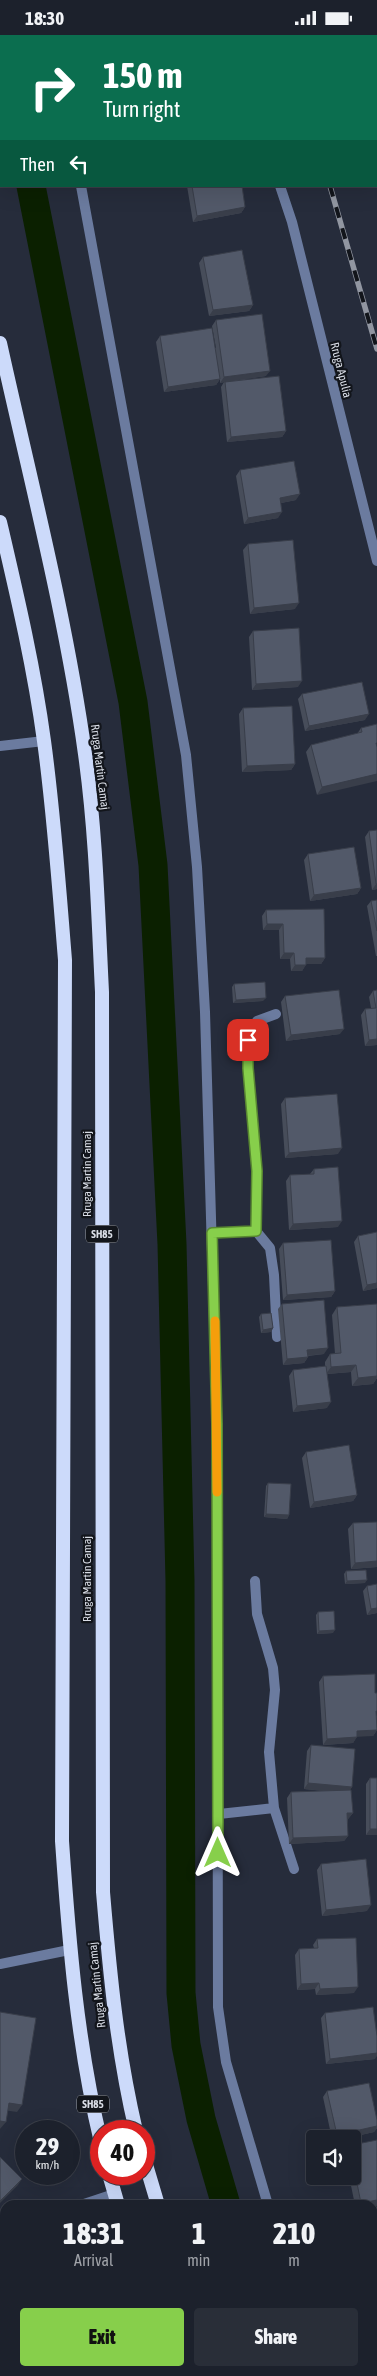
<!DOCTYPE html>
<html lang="en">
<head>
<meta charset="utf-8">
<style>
	body { margin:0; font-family:"Asap Condensed",sans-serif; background:#292e38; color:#f1f3f6; height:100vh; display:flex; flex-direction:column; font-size:19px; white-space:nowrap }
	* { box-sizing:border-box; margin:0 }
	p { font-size:16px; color:#a0a3a9 }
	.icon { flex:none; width:28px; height:28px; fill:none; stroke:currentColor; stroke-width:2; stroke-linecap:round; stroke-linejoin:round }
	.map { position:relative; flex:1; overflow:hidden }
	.details { position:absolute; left:0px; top:2165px; width:378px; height:176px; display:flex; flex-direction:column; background:#1c212c; border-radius:15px 15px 0 0; box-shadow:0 5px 20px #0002,0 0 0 1px #3a3e48 }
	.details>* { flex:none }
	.guide { position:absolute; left:0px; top:0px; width:378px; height:152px; box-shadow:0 5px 20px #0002,0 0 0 1px #3a3e48; background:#0b6e4f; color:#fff; overflow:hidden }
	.buttons { position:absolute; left:306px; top:2095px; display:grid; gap:10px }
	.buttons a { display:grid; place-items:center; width:55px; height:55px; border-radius:5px; background:#1c212c; box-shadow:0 5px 20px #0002,0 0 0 1px #3a3e48; font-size:25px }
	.speed { position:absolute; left:15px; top:2085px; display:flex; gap:10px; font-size:25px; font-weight:700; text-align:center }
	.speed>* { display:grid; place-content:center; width:65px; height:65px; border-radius:50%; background:#1c212c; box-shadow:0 5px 20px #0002,0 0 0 1px #3a3e48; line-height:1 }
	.speed small { font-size:12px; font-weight:400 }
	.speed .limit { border:8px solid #d22; background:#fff; color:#111 }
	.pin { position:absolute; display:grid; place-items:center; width:42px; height:42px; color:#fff; margin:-21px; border-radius:10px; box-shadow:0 2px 8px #0006 }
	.me { position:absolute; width:55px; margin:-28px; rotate:0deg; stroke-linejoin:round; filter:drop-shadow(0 0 4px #0008) }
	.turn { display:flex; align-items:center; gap:18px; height:105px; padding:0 20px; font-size:22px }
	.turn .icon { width:65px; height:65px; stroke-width:2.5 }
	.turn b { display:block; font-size:35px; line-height:42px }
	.then { display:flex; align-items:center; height:48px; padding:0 20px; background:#0003; gap:10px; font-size:19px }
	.eta { display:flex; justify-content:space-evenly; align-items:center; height:85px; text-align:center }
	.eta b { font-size:30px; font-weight:800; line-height:35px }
	.button { display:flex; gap:10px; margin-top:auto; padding:10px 20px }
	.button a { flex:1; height:58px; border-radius:5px; background:#87cf4b; color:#111; font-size:20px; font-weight:800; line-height:58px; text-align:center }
	.button a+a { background:#292e38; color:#f1f3f6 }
	.status { display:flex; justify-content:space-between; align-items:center; height:35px; padding:0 25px; background:#1c212c; direction:ltr }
	.status svg { height:14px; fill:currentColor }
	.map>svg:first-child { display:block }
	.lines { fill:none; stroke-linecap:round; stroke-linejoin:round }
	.canal { stroke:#0b2000; stroke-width:29 }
	.service { stroke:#6b7b9f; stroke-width:10 }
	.minor { stroke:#6b7b9f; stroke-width:10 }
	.tertiary { stroke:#6b7b9f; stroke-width:10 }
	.trunk { stroke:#ccdafa; stroke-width:14 }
	.rail-casing { stroke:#9196a1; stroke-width:5.5 }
	.rail { stroke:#12151b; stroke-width:4; stroke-dasharray:11; stroke-linecap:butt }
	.wall { fill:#474d5a }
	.shaded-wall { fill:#393e4a }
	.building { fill:#525969; stroke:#393e4a }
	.route-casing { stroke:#588731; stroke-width:12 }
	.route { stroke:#87cf4b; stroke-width:9 }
	.slow { stroke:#f59e0b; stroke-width:9 }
	.labels { text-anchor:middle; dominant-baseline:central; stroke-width:4.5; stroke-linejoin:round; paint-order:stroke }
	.shield { fill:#12151b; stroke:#9da1a9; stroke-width:1 }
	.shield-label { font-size:11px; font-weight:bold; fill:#d9dde6 }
	.street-label { font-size:12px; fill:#d9dde6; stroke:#12151b }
</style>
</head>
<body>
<div class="status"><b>18:30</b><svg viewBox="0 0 49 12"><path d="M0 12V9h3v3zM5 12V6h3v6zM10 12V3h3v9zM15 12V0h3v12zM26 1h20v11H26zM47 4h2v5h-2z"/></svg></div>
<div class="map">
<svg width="377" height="2341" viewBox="0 0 377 2341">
	<rect width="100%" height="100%" fill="#262c3b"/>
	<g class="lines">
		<path class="canal" d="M 0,8 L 1,14
			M 31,151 L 133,667 L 153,830 L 172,1209 L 180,1546 L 181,1958 L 186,2010 L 201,2084 L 226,2170
			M 274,2336 L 275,2341"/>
		<path class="service" d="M 276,979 L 257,986 L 248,1005 L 248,1033 L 257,1136 L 256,1196 L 270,1213 L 274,1240 L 277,1302
			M 212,1198 L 256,1196
			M 255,1546 L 257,1579 L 273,1633 L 275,1655 L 269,1717 L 274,1773 L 294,1834
			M 219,1779 L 274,1773"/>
		<path class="minor" d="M 280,151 L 292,187 L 377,526
			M 0,711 L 44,706
			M 0,1929 L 69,1915
			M 81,2170 L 114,2159
			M 0,2196 L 5,2194"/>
		<path class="tertiary" d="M 52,0 L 53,1
			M 81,151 L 186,720 L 197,832 L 205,977 L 217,1389 L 218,1972 L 226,2027 L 268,2170
			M 318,2336 L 319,2341"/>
		<path class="trunk" d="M 0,308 C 30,444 66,581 85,719 C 96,798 98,877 102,957 L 103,1857 C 110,1940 117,2015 136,2096
			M 0,487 C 17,560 34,632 44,706 C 54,779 59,852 65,925 L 62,1806 C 69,1907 77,2008 101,2107
			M 144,2123 L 158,2170
			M 109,2139 L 118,2170
			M 171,2336 L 173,2341
			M 210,2336 L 212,2341"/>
		<defs>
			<path id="rail" d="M 286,0 L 286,1
				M 330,151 L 377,314"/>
		</defs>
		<use href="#rail" class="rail-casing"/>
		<use href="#rail" class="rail"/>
	</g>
	<path class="wall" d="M 187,151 L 242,151 L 245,172 L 241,178 L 193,187 Z
		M 203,222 L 253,270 L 249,276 L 209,281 L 199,228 Z
		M 216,285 L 266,341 L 245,344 L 286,396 L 282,402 L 227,407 L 221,352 L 224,347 L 220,348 L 220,344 L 216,350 L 164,357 L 156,307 L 160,301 L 216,313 L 212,291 Z
		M 240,435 L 296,465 L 281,468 L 278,483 L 244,489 L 236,441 Z
		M 248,509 L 295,574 L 250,579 L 243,515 Z
		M 253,596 L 298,652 L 252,655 L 249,602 Z
		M 302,659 L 365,685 L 305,696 L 298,664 Z
		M 243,673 L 295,729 L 291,735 L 242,737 L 239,679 Z
		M 377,689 L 317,760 L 306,717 L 311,710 L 357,699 L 361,693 Z
		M 369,796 L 377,854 L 372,855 L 365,802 Z
		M 308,819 L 361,853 L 357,859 L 310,866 L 304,825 Z
		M 377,865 L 377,921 L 376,921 L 367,871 L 371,866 Z
		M 266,875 L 325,923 L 321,929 L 306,929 L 302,936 L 291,936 L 290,924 L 280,924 L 279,895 L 263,895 L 262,881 Z
		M 234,949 L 263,966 L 233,968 L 232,952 Z
		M 377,955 L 377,1010 L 365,1011 L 361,980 L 365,974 L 371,973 L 369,962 L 373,956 Z
		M 285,961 L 340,999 L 286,1006 L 281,967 Z
		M 285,1063 L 338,1119 L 285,1123 L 281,1069 Z
		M 314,1134 L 338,1192 L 289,1195 L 286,1146 L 290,1140 L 310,1139 Z
		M 377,1197 L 377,1253 L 363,1256 L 354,1207 L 358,1201 Z
		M 283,1208 L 335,1256 L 331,1262 L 283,1265 L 279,1214 Z
		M 282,1269 L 324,1319 L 308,1321 L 308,1322 L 304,1328 L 283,1330 L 278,1274 Z
		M 377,1269 L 377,1343 L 373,1349 L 352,1351 L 351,1337 L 327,1339 L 327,1373 L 293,1377 L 289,1341 L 293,1335 L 325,1331 L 325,1327 L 330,1319 L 335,1319 L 332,1280 L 337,1272 Z
		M 261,1279 L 273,1293 L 271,1297 L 261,1298 L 259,1282 Z
		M 306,1417 L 357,1460 L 353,1466 L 310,1473 L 302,1423 Z
		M 268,1448 L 289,1480 L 287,1484 L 264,1482 L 266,1451 Z
		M 377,1487 L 377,1532 L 351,1534 L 348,1494 L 353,1488 Z
		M 346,1536 L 365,1548 L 345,1549 L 344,1539 Z
		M 377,1549 L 377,1578 L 367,1580 L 363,1556 L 367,1551 Z
		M 318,1577 L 333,1598 L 317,1599 L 316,1580 Z
		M 323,1641 L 377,1681 L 377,1695 L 373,1701 L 357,1701 L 353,1708 L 323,1710 L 319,1647 Z
		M 311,1710 L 352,1752 L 350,1755 L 353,1778 L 348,1784 L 348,1801 L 344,1806 L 289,1809 L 287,1763 L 291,1757 L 324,1756 L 304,1754 L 307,1716 Z
		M 370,1743 L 377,1743 L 377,1800 L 366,1800 L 366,1749 Z
		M 321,1829 L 367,1876 L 322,1881 L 317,1835 Z
		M 317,1904 L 354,1958 L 316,1960 L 315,1954 L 297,1955 L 295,1920 L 299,1914 L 314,1913 L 313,1910 Z
		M 325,1978 L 375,2024 L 326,2029 L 321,1983 Z
		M 327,2056 L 377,2085 L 377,2093 L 374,2097 L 343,2104 L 332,2104 L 323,2062 Z
		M 352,2110 L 372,2170 L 355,2170 L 349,2141 L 352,2141 Z
		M 377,2314 L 377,2332 L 373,2320 Z
		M 50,2336 L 86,2336 L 86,2341 L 50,2341 Z
		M 338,2336 L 363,2336 L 364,2340 L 364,2341 L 339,2341 Z"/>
	<path class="shaded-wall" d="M 245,172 L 241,178 L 193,187 L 197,181 Z
		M 253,270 L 249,276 L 209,281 L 213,275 Z
		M 270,336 L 266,341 L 220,348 L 224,342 Z
		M 220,344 L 216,350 L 164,357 L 168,352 Z
		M 286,396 L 282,402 L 227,407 L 231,402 Z
		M 300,459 L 296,465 L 276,469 L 280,463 Z
		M 282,477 L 278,483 L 244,489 L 248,483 Z
		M 299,568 L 295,574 L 250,579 L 254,573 Z
		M 302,646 L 298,652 L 252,655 L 256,649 Z
		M 369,679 L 365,685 L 305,696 L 309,691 Z
		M 295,729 L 291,735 L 242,737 L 247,731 Z
		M 377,739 L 377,746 L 317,760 L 322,752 Z
		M 376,849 L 377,849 L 377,854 L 372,855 Z
		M 361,853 L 357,859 L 310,866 L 314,860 Z
		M 267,889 L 283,889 L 279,895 L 263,895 Z
		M 284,918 L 294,918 L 290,924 L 280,924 Z
		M 306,923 L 325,923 L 321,929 L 301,929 Z
		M 295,930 L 306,930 L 302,936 L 291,936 Z
		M 266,963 L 263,966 L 233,968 L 236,965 Z
		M 344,994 L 340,999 L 286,1006 L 291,1000 Z
		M 377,1004 L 377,1010 L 365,1011 L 369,1005 Z
		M 342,1113 L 338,1119 L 285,1123 L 289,1118 Z
		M 342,1186 L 338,1192 L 289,1195 L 293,1189 Z
		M 377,1248 L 377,1253 L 363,1256 L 367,1250 Z
		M 335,1256 L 331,1262 L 283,1265 L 287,1260 Z
		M 273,1293 L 271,1297 L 261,1298 L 263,1295 Z
		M 328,1313 L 324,1319 L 303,1321 L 307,1315 Z
		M 308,1322 L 304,1328 L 283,1330 L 287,1324 Z
		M 356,1330 L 351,1337 L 326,1339 L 331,1332 Z
		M 377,1341 L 377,1343 L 373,1349 L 352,1351 L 358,1343 Z
		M 331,1367 L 327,1373 L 293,1377 L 297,1371 Z
		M 357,1460 L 353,1466 L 310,1473 L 314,1467 Z
		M 266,1479 L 289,1480 L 287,1484 L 264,1482 Z
		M 377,1526 L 377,1532 L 351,1534 L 355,1528 Z
		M 367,1545 L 365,1548 L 345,1549 L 347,1546 Z
		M 377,1573 L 377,1578 L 367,1580 L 371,1574 Z
		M 335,1595 L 333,1598 L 317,1599 L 319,1596 Z
		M 377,1695 L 373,1701 L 353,1702 L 357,1696 Z
		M 357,1702 L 353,1708 L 323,1710 L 327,1704 Z
		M 308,1748 L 352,1752 L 348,1758 L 304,1754 Z
		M 347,1778 L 353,1778 L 348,1784 L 343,1784 Z
		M 370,1794 L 377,1794 L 377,1800 L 366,1800 Z
		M 348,1801 L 344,1806 L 289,1809 L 293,1803 Z
		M 371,1870 L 367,1876 L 322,1881 L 326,1875 Z
		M 319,1948 L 315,1954 L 297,1955 L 301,1949 Z
		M 358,1952 L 354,1958 L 316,1960 L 320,1954 Z
		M 377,2018 L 377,2021 L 375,2024 L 326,2029 L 330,2024 Z
		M 9,2068 L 22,2070 L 17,2077 L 3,2075 Z
		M 0,2086 L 6,2087 L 0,2094 Z
		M 377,2091 L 377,2093 L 374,2097 L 343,2104 L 334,2104 L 337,2100 Z
		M 22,2144 L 18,2150 L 0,2168 L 0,2166 Z
		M 377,2165 L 377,2171 L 372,2172 L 372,2170 L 360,2170 L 361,2168 Z
		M 0,2299 L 5,2300 L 5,2307 L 0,2306 Z"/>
	<path class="building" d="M 158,0 L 211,0 L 211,1 L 158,1 Z
		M 192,151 L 242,151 L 245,172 L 197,181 Z
		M 242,215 L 253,270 L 213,275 L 203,222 Z
		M 262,279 L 270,336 L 224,342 L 216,285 Z
		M 212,293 L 220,344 L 168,352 L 160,301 Z
		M 279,341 L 286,396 L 231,402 L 225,347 Z
		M 294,426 L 300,459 L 280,463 L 282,477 L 248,483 L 240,435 Z
		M 293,505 L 299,568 L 254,573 L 248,509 Z
		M 299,593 L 302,646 L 256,649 L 253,596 Z
		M 362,647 L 369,679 L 309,691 L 302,659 Z
		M 292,671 L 295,729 L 247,731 L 243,673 Z
		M 377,689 L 377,708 L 376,708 L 377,712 L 377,739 L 322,752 L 311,710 L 362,697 L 361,693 Z
		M 377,795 L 377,849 L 376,849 L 369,796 Z
		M 354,812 L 361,853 L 314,860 L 308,819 Z
		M 377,865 L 377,896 L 371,866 Z
		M 324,874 L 325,923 L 306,923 L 306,930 L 295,930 L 294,918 L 284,918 L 283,889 L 267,889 L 266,875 Z
		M 265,947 L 266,963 L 236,965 L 234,949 Z
		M 339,955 L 344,994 L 291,1000 L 285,961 Z
		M 377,955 L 377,1004 L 369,1005 L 365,974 L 376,973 L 373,956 Z
		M 337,1059 L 342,1113 L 289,1118 L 285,1063 Z
		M 338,1132 L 342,1186 L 293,1189 L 290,1140 L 314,1139 L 314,1134 Z
		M 377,1197 L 377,1248 L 367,1250 L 358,1201 Z
		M 331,1205 L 335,1256 L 287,1260 L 283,1208 Z
		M 324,1265 L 328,1313 L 307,1315 L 308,1322 L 287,1324 L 282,1269 Z
		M 377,1269 L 377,1341 L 358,1343 L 356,1330 L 331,1332 L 330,1319 L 341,1318 L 337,1272 Z
		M 271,1278 L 273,1293 L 263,1295 L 261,1279 Z
		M 326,1331 L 331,1367 L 297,1371 L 293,1335 Z
		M 349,1410 L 357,1460 L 314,1467 L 306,1417 Z
		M 268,1448 L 291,1449 L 289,1480 L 266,1479 Z
		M 377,1487 L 377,1526 L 355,1528 L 353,1488 Z
		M 366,1535 L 367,1545 L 347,1546 L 346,1536 Z
		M 377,1549 L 377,1573 L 371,1574 L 367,1551 Z
		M 334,1576 L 335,1595 L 319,1596 L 318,1577 Z
		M 375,1639 L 375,1658 L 377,1658 L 377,1676 L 376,1676 L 377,1695 L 357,1696 L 357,1702 L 327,1704 L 323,1641 Z
		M 311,1710 L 355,1714 L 352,1752 L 308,1748 Z
		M 370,1743 L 377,1743 L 377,1794 L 370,1794 Z
		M 351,1755 L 353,1778 L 347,1778 L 348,1801 L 293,1803 L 291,1757 Z
		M 366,1824 L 371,1870 L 326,1875 L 321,1829 Z
		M 356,1903 L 358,1952 L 320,1954 L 319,1948 L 301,1949 L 299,1914 L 318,1913 L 317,1904 Z
		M 373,1972 L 377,2001 L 377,2018 L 330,2024 L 325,1978 Z
		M 0,1977 L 36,1983 L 22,2070 L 9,2068 L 6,2087 L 0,2086 Z
		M 369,2048 L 377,2085 L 377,2091 L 337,2100 L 327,2056 Z
		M 377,2105 L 377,2165 L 361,2168 L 352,2124 L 352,2110 Z
		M 0,2122 L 22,2144 L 0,2166 Z
		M 0,2270 L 5,2271 L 5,2300 L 0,2299 Z
		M 54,2336 L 86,2336 L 86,2341 L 54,2341 Z
		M 341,2336 L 363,2336 L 364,2340 L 360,2341 L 342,2341 Z"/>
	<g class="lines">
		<defs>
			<path id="route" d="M 218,1818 L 217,1389 L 212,1198 L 256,1196 L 257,1136 L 248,1033 L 248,1005"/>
		</defs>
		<use href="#route" class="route-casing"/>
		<use href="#route" class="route"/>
		<path class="slow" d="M 215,1286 L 217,1457"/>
	</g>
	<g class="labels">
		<g class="shield">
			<rect x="86" y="1190.5" width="32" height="17" rx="4"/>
			<rect x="77" y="2060.5" width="32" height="17" rx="4"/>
		</g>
		<g class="shield-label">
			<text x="102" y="1199">SH85</text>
			<text x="93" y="2069">SH85</text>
		</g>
		<g class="street-label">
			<text transform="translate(341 335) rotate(76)">Rruga Apulia</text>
			<text transform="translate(100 732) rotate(83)">Rruga Martin Camaj</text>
			<text transform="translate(87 1139) rotate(-90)">Rruga Martin Camaj</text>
			<text transform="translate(87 1544) rotate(-90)">Rruga Martin Camaj</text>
			<text transform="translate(97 1950) rotate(-96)">Rruga Martin Camaj</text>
		</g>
	</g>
</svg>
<div class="buttons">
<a><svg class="icon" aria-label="sound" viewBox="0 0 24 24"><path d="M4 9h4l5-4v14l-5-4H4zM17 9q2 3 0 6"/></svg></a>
</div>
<div class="speed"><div>29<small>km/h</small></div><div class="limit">40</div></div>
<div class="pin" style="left:248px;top:1005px;background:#d93025"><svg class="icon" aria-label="arrive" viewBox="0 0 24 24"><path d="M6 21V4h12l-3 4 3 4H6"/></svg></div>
<svg class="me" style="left:218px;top:1818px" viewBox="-20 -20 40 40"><path d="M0-17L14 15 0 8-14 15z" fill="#87cf4b" stroke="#fff" stroke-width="4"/></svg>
<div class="guide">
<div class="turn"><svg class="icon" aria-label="right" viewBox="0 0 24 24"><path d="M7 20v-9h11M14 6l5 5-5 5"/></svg><div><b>150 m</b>Turn right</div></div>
<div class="then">Then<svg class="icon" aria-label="left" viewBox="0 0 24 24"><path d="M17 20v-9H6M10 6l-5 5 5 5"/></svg></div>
</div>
<section class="details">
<div class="eta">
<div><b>18:31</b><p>Arrival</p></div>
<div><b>1</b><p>min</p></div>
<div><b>210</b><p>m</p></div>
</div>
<div class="button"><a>Exit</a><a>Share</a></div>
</section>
</div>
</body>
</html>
